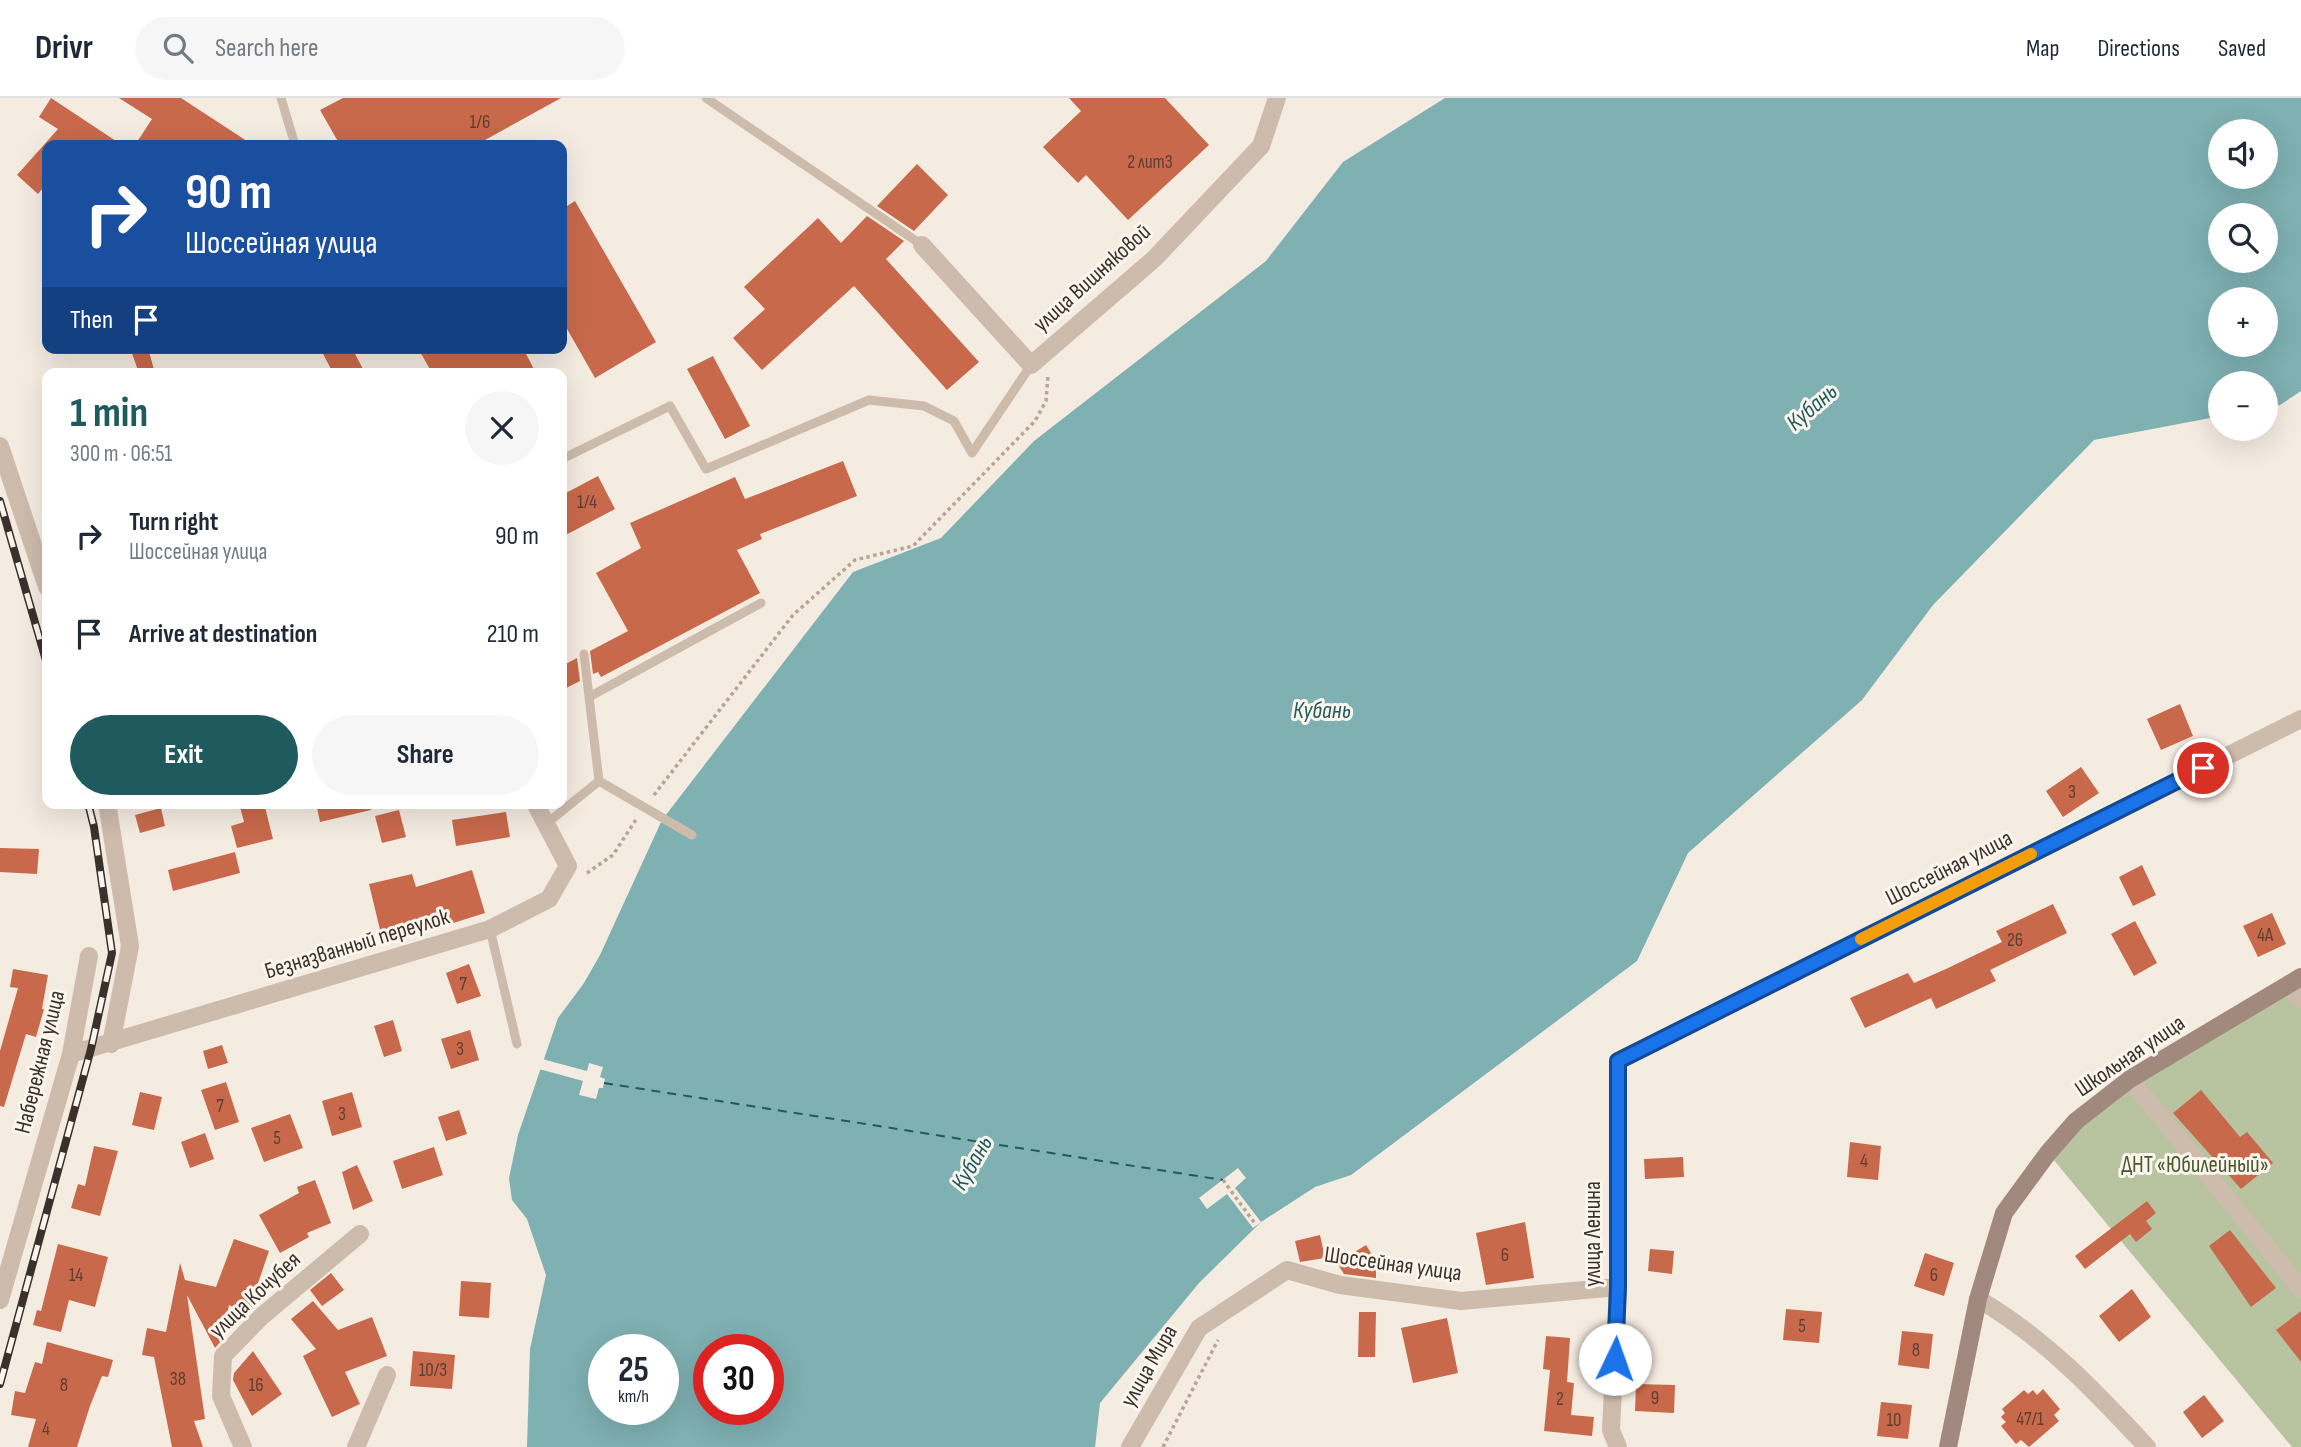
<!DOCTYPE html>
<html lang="en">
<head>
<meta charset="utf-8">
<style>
	body { margin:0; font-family:"Sofia Sans Condensed",sans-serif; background:#f6f6f7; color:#1f2937; height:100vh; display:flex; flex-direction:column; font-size:26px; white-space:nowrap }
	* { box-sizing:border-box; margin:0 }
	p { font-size:23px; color:#747a83 }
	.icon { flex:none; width:38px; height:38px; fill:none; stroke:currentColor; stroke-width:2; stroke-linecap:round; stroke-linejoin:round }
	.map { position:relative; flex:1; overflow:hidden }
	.details { position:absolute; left:42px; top:270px; width:525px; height:441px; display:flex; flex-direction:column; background:#fff; border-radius:14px; box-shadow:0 7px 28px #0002 }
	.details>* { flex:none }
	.guide { position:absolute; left:42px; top:42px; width:525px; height:214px; border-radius:14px; box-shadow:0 7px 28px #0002; background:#1a4fa0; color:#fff; overflow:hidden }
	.controls { position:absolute; left:2208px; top:21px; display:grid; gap:14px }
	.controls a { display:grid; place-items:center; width:70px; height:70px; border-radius:50%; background:#fff; box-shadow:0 7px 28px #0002; font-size:35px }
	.speed { position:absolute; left:588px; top:1236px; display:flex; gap:14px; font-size:35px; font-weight:700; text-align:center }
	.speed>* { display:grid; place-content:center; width:91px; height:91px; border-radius:50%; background:#fff; box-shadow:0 7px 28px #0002; line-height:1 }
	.speed small { font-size:18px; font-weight:400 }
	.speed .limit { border:10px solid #d22; background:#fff; color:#111 }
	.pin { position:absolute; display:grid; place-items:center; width:60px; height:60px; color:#fff; margin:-30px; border:4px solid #fff; border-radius:50%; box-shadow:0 2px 7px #0007 }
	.me { position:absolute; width:77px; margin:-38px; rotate:3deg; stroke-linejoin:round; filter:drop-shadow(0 0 5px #0008) }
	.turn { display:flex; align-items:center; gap:24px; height:147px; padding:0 28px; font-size:32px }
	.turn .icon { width:91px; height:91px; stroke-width:2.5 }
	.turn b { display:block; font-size:49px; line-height:60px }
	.then { display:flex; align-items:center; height:66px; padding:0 28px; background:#0003; gap:14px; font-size:26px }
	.round { display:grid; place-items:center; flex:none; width:74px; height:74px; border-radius:37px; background:#f6f6f7 }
	.head { display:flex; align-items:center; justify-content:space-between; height:119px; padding:0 28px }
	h1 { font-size:42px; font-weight:700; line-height:52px; color:#1f5a5e }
	.button { display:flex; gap:14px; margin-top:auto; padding:14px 28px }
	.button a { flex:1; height:80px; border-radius:42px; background:#1f5a5e; color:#fff; font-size:28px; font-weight:700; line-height:80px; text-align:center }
	.button a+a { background:#f6f6f7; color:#1f2937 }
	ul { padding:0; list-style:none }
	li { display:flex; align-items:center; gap:21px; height:98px; padding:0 28px }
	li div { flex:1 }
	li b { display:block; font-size:26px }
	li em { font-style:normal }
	header { display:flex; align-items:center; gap:42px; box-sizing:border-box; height:98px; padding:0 35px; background:#fff; border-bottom:2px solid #e0e1e3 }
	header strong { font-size:33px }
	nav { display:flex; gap:38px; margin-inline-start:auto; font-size:24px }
	.search { width:490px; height:63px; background:#f6f6f7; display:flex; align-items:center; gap:18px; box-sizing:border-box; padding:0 24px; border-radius:38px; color:#747a83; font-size:26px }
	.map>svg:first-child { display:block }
	.green { fill:#b8c4a0 }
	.water { fill:#7fb0b2; fill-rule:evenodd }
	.pier { fill:#f4ebe1 }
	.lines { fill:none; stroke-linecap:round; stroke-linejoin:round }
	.ferry { stroke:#1f5a5e; stroke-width:2; stroke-dasharray:9 7; stroke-linecap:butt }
	.building { fill:#c8694b }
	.path { stroke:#b9a596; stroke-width:3.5; stroke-dasharray:3.5 3.5; stroke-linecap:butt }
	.lane { stroke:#cdbbac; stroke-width:9 }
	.street { stroke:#cdbbac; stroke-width:18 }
	.secondary { stroke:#a18a7d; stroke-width:18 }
	.rail-casing { stroke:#3b302b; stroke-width:8 }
	.rail { stroke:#fbf5ee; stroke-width:5; stroke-dasharray:16; stroke-linecap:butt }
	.route-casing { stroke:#114b97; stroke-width:18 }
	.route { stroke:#1a73e8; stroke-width:12 }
	.slow { stroke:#f59e0b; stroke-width:12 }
	.labels { text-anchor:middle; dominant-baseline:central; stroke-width:6; stroke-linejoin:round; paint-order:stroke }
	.number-label { font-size:19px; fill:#5e3e33 }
	.street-label { font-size:23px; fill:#3b302b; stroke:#fbf5ee }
	.park-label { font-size:23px; fill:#4a5a2e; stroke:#fbf5ee }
	.water-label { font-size:24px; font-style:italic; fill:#1f5a5e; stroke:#fbf5ee }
</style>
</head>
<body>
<header>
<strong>Drivr</strong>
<div class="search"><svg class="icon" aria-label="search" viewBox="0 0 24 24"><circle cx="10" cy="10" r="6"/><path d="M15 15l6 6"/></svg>Search here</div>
<nav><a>Map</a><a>Directions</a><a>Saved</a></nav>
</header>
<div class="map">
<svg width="2301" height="1349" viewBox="0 0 2301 1349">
	<rect width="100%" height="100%" fill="#f4ebe1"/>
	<path class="green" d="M 2301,879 L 2301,1349 L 2292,1349 L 2048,1055 L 2076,1023 Z"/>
	<path class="water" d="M 1445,0 L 2301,0 L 2301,293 L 2280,307 L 2266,309 L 2266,285 L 2221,285 L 2221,318 L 2094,342 L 1933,507 L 1862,602 L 1688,755 L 1637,863 L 1351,1077 L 1315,1089 L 1261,1124 L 1199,1185 L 1100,1305 L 1095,1349 L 527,1349 L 530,1251 L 546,1177 L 527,1121 L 512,1102 L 509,1080 L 518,1037 L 558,920 L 584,885 L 600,857 L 662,722 L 853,474 L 941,440 L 1034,343 L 1266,163 L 1343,64 ZM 2221,33 L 2266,33 L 2266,79 L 2221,79 ZM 2221,117 L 2266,117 L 2266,163 L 2221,163 ZM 2221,201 L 2266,201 L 2266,247 L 2221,247 ZM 604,1251 L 663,1251 L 663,1311 L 604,1311 ZM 709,1251 L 768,1251 L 768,1311 L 709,1311 Z"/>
	<path class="pier" d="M 542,961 L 587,973 L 589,965 L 603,969 L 600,979 L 605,981 L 603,990 L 599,990 L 596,1001 L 579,997 L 583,983 L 539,971 Z
		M 1238,1070 L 1246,1080 L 1235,1090 L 1261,1124 L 1253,1130 L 1227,1096 L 1207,1111 L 1199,1100 Z"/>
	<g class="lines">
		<path class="ferry" d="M 604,985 L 1223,1082"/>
	</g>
	<path class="building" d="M 51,0 L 122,47 L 47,47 L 47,85 L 38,96 L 17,77 L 58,31 L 39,19 Z
		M 119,0 L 181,0 L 253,47 L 135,47 L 152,21 Z
		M 343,0 L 561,0 L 476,47 L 340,47 L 320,12 Z
		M 1069,0 L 1165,0 L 1209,47 L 1128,122 L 1086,77 L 1078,85 L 1043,49 L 1081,13 Z
		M 917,66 L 948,97 L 914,133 L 877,108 Z
		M 575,103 L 656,244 L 595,280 L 562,222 L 562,111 Z
		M 867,118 L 904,143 L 886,161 L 979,264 L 947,292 L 854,188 L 762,272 L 733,240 L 765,211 L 744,189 L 818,120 L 841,145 Z
		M 130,250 L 148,250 L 155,275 L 139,275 Z
		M 320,250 L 352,250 L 365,275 L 333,275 Z
		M 418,250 L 523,250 L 536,275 L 432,275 Z
		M 713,258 L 750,328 L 725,341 L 687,271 Z
		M 843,363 L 857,398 L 760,436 L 762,441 L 737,452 L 760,495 L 601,579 L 598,574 L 593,576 L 590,553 L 628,533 L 596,475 L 641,450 L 630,425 L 735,379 L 745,401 Z
		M 598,378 L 615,411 L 562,439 L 562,397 Z
		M 577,560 L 580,583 L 562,592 L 562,568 Z
		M 2180,606 L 2193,638 L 2161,652 L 2147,621 Z
		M 2081,669 L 2099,695 L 2063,719 L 2046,693 Z
		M 239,705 L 264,705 L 273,741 L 237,750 L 231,728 L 244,724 Z
		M 316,705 L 370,705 L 371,712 L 320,724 Z
		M 161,710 L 165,728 L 140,735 L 135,717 Z
		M 399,712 L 406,739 L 382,745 L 375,718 Z
		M 506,714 L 510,739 L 456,748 L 452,722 Z
		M 0,750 L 39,751 L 37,776 L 0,774 Z
		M 235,754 L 240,775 L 173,793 L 168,772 Z
		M 2142,767 L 2156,797 L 2133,808 L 2119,779 Z
		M 472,772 L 485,815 L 450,826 L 448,820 L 381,836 L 369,786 L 412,776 L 416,789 Z
		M 2053,806 L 2067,835 L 1990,872 L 1996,883 L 1936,911 L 1931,900 L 1865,930 L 1850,900 L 1908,875 L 1914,885 L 1946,871 L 2002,844 L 1996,833 Z
		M 2272,815 L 2286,846 L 2258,859 L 2243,828 Z
		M 2135,823 L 2157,865 L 2134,878 L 2111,836 Z
		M 469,866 L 481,898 L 457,906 L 446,875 Z
		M 13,871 L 48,877 L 42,911 L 44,911 L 36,939 L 26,936 L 4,1009 L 0,1008 L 0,953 L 18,890 L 10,889 Z
		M 393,922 L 402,953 L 384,959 L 374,928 Z
		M 470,932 L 479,962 L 451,971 L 441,941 Z
		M 222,947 L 228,965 L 208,971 L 203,953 Z
		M 226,984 L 239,1024 L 215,1032 L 201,992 Z
		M 2201,992 L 2240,1039 L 2247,1034 L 2273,1065 L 2241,1091 L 2173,1015 Z
		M 140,994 L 162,999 L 154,1032 L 132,1027 Z
		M 352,994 L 362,1029 L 332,1038 L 322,1003 Z
		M 459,1012 L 467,1036 L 446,1043 L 438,1019 Z
		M 290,1016 L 303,1050 L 264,1064 L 251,1030 Z
		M 205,1035 L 214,1061 L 190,1070 L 181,1044 Z
		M 1850,1044 L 1881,1048 L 1878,1082 L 1847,1079 Z
		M 94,1048 L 118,1053 L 100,1118 L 71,1110 L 78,1086 L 85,1088 Z
		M 434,1049 L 443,1077 L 402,1091 L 393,1063 Z
		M 1683,1059 L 1684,1079 L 1645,1081 L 1644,1061 Z
		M 357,1067 L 373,1103 L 353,1112 L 342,1074 Z
		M 315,1082 L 331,1125 L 307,1135 L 309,1139 L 280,1155 L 259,1117 L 299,1095 L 297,1089 Z
		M 2147,1103 L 2156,1115 L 2146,1123 L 2152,1131 L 2136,1144 L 2130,1136 L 2085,1171 L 2075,1158 Z
		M 1525,1124 L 1534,1180 L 1486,1187 L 1476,1135 Z
		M 2230,1132 L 2276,1190 L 2251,1209 L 2209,1148 Z
		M 1320,1137 L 1325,1160 L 1300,1164 L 1295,1143 Z
		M 234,1141 L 269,1153 L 254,1197 L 259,1199 L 247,1217 L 229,1207 L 222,1242 L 215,1250 L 187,1197 L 205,1321 L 194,1323 L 203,1349 L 172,1349 L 154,1259 L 142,1257 L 147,1230 L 166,1234 L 180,1165 L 185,1182 L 216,1189 Z
		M 58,1146 L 108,1159 L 95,1209 L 69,1202 L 61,1234 L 33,1227 L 37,1212 L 41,1213 Z
		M 1366,1147 L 1376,1163 L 1376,1180 L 1344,1176 L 1337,1165 Z
		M 1650,1151 L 1674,1153 L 1672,1176 L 1648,1173 Z
		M 1925,1155 L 1954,1165 L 1944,1198 L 1914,1188 Z
		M 331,1175 L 344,1192 L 322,1208 L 310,1192 Z
		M 461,1183 L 491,1185 L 489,1220 L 459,1218 Z
		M 2132,1191 L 2151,1219 L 2119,1244 L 2099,1218 Z
		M 313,1203 L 338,1232 L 372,1219 L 387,1258 L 345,1274 L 360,1306 L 332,1319 L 303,1258 L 316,1251 L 291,1221 Z
		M 1786,1211 L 1822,1214 L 1819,1245 L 1783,1242 Z
		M 2301,1213 L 2301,1264 L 2276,1232 Z
		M 1359,1214 L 1376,1214 L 1375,1259 L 1358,1259 Z
		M 1447,1220 L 1458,1275 L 1413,1285 L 1401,1230 Z
		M 1902,1233 L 1933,1236 L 1929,1271 L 1898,1267 Z
		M 1546,1238 L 1570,1240 L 1567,1284 L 1574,1285 L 1571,1317 L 1594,1319 L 1592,1338 L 1544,1333 L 1550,1272 L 1543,1271 Z
		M 47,1244 L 113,1262 L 108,1279 L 102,1278 L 90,1308 L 77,1349 L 28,1349 L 36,1321 L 11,1317 L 15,1293 L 25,1295 L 35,1264 L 42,1266 Z
		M 253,1253 L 282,1296 L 252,1318 L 233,1282 L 234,1275 Z
		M 413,1253 L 455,1257 L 452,1291 L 410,1288 Z
		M 1636,1286 L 1675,1287 L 1674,1315 L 1635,1313 Z
		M 2043,1291 L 2060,1311 L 2054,1317 L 2059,1323 L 2029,1349 L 2021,1342 L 2016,1346 L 2001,1328 L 2006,1324 L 2001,1319 L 2005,1315 L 2002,1311 L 2024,1292 L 2028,1296 L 2033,1292 L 2037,1297 Z
		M 2204,1297 L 2224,1323 L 2202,1340 L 2183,1314 Z
		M 1881,1304 L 1912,1307 L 1908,1341 L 1877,1338 Z"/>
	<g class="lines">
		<path class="path" d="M 654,697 L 793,517 L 855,462 L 913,448 L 1035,323 L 1046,303 L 1048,277
			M 587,775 L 613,757 L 637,720
			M 1223,1082 L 1256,1127
			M 1163,1349 L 1218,1242"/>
		<path class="lane" d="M 281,0 L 295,47
			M 706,0 L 922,147
			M 562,361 L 670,308 L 706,371 L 869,302 L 924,308 L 954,323 L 972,355 L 1031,267
			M 589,599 L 761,505
			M 599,683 L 692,737
			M 546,726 L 599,683 L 584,556
			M 490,831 L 517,946"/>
		<path class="street" d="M 922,147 L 1031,267 L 1154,161 L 1261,48 L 1277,0
			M 0,348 L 47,489
			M 107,705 L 130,848 L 111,946
			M 2288,888 L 2301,902
			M 71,956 L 490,831 L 549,801 L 568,768 L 535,705
			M 2130,981 L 2301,1191
			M 1978,1201 C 2044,1239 2095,1293 2147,1349
			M 0,1202 L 71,956 L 89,858
			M 243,1349 L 221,1298 L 223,1258 L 262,1218 L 360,1136
			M 356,1349 L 387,1277
			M 1130,1349 L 1199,1230 L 1287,1172 L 1340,1187 L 1461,1203 L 1618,1189
			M 1618,1349 L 1611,1332 L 1618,1189 L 1618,963 L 2301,621"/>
		<path class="secondary" d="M 1948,1349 L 1978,1201 L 2004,1115 L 2048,1055 L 2076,1023 L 2130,981 L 2301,879"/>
		<defs>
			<path id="rail" d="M 0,403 L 47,566
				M 0,1286 L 91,951 L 112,855 L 94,729 L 88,705"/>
		</defs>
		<use href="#rail" class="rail-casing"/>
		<use href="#rail" class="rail"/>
	</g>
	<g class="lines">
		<defs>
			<path id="route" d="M 1615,1261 L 1618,1189 L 1618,963 L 2203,670"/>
		</defs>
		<use href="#route" class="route-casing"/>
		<use href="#route" class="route"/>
		<path class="slow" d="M 1861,841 L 2031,756"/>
	</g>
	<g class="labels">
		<g class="number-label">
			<text x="480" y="24">1/6</text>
			<text x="1150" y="64">2 лит3</text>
			<text x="587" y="404">1/4</text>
			<text x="2072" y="694">3</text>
			<text x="2265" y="837">4А</text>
			<text x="2015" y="842">26</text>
			<text x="463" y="886">7</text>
			<text x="460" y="951">3</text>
			<text x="220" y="1008">7</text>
			<text x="342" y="1016">3</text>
			<text x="277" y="1040">5</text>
			<text x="1864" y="1063">4</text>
			<text x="1505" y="1157">6</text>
			<text x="76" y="1177">14</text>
			<text x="1934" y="1177">6</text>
			<text x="1802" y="1228">5</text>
			<text x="1916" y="1252">8</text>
			<text x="433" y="1272">10/3</text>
			<text x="178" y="1281">38</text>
			<text x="64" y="1287">8</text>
			<text x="256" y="1287">16</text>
			<text x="1655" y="1300">9</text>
			<text x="1560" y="1301">2</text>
			<text x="2030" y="1321">47/1</text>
			<text x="1894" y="1322">10</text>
			<text x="46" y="1331">4</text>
		</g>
		<g class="street-label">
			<text transform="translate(1092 180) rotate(-42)">улица Вишняковой</text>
			<text transform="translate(1949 770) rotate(-27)">Шоссейная улица</text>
			<text transform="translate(357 846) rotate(-17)">Безназванный переулок</text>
			<text transform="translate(2130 958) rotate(-34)">Школьная улица</text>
			<text transform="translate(40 964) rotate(-76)">Набережная улица</text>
			<text transform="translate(1593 1136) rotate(-90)">улица Ленина</text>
			<text transform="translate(1393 1166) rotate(8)">Шоссейная улица</text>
			<text transform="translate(255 1197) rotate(-43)">улица Кочубея</text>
			<text transform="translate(1149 1268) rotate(-60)">улица Мира</text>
		</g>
		<g class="park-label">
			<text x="2195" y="1067">ДНТ «Юбилейный»</text>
		</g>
		<g class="water-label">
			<text transform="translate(1812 309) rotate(-41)">Кубань</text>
			<text x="1322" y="612">Кубань</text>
			<text transform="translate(972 1065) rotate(-60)">Кубань</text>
		</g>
	</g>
</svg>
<div class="controls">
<a><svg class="icon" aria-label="sound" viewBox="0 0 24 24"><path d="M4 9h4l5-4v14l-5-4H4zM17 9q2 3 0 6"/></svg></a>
<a><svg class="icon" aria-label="search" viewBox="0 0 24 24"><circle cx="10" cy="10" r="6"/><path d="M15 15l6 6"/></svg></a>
<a>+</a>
<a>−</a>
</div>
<div class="speed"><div>25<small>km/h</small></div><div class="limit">30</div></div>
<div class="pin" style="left:2203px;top:670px;background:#d93025"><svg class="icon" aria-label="arrive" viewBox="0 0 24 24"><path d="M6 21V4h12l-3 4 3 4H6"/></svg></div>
<svg class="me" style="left:1615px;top:1261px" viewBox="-20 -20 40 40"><circle r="19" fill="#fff"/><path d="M0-13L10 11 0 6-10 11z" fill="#1a73e8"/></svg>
<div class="guide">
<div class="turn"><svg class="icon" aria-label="right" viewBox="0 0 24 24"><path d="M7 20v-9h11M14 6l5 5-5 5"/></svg><div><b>90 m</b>Шоссейная улица</div></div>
<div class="then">Then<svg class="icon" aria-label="arrive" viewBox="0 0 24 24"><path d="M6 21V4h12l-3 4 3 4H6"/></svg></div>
</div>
<section class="details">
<div class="head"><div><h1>1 min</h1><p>300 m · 06:51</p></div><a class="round"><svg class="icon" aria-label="close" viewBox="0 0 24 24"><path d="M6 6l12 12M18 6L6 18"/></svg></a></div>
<ul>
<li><svg class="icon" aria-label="right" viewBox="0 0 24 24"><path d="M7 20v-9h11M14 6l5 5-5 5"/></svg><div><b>Turn right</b><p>Шоссейная улица</p></div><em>90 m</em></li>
<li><svg class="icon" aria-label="arrive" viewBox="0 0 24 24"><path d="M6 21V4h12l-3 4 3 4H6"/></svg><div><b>Arrive at destination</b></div><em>210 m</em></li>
</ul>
<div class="button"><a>Exit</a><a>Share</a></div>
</section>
</div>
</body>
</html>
